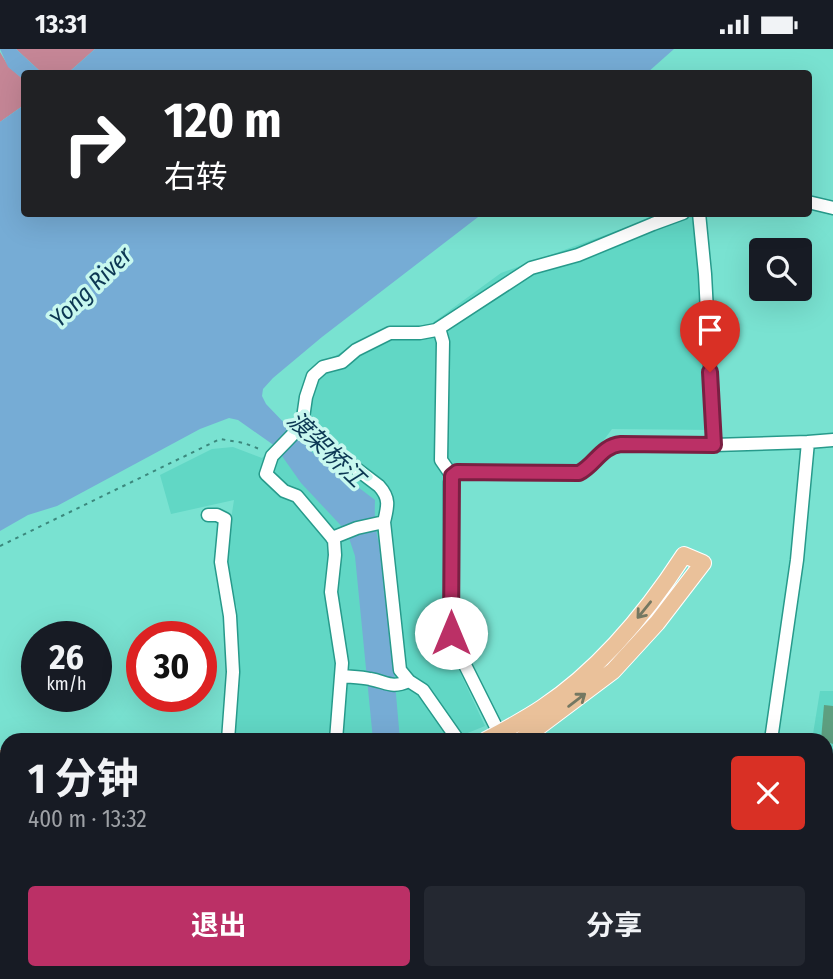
<!DOCTYPE html>
<html lang="zh">
<head>
<meta charset="utf-8">
<style>
	body { margin:0; font-family:"Fira Sans Condensed","Noto Sans SC",sans-serif; background:#242831; color:#f1f3f6; height:100vh; display:flex; flex-direction:column; font-size:26px; white-space:nowrap }
	* { box-sizing:border-box; margin:0 }
	p { font-size:23px; color:#9ea1a6 }
	.icon { flex:none; width:38px; height:38px; fill:none; stroke:currentColor; stroke-width:2; stroke-linecap:round; stroke-linejoin:round }
	.map { position:relative; flex:1; overflow:hidden }
	.drawer { position:absolute; left:0px; top:684px; width:833px; height:247px; display:flex; flex-direction:column; background:#171b24; border-radius:21px 21px 0 0; box-shadow:0 7px 28px #0002 }
	.drawer>* { flex:none }
	.guide { position:absolute; left:21px; top:21px; width:791px; height:147px; border-radius:7px; box-shadow:0 7px 28px #0002; background:#202124; color:#fff; overflow:hidden }
	.fabs { position:absolute; left:749px; top:189px; display:grid; gap:14px }
	.fabs a { display:grid; place-items:center; width:63px; height:63px; border-radius:7px; background:#171b24; box-shadow:0 7px 28px #0002; font-size:35px }
	.speed { position:absolute; left:21px; top:572px; display:flex; gap:14px; font-size:35px; font-weight:700; text-align:center }
	.speed>* { display:grid; place-content:center; width:91px; height:91px; border-radius:50%; background:#171b24; box-shadow:0 7px 28px #0002; line-height:1 }
	.speed small { font-size:18px; font-weight:400 }
	.speed .limit { border:10px solid #d22; background:#fff; color:#111 }
	.pin { position:absolute; display:grid; place-items:center; width:60px; height:60px; color:#fff; margin:-72px -30px; border-radius:50% 50% 50% 0; rotate:-45deg; box-shadow:0 0 7px #0007 }
	.pin .icon { rotate:45deg }
	.me { position:absolute; width:77px; margin:-38px; rotate:0deg; stroke-linejoin:round; filter:drop-shadow(0 0 5px #0008) }
	.turn { display:flex; align-items:center; gap:24px; height:147px; padding:0 28px; font-size:32px }
	.turn .icon { width:91px; height:91px; stroke-width:2.5 }
	.turn b { display:block; font-size:49px; line-height:60px }
	.round { display:grid; place-items:center; flex:none; width:74px; height:74px; border-radius:7px; background:#242831 }
	.summary { display:flex; align-items:center; justify-content:space-between; height:119px; padding:0 28px }
	h1 { font-size:42px; font-weight:700; line-height:52px }
	.primary-button { display:flex; gap:14px; margin-top:auto; padding:14px 28px }
	.primary-button a { flex:1; height:80px; border-radius:7px; background:#bb3066; color:#fff; font-size:28px; font-weight:700; line-height:80px; text-align:center }
	.primary-button a+a { background:#242831; color:#f1f3f6 }
	.status { display:flex; justify-content:space-between; align-items:center; height:49px; padding:0 35px; background:#171b24; direction:ltr }
	.status svg { height:19px; fill:currentColor }
	.map>svg:first-child { display:block }
	.built { fill:#61d7c5 }
	.green { fill:#c58696 }
	.water { fill:#76acd5 }
	.building { fill:#5e9f80 }
	.lines { fill:none; stroke-linecap:round; stroke-linejoin:round }
	.minor-casing { stroke:#279a8b; stroke-width:15 }
	.major-casing { stroke:#fff; stroke-width:18 }
	.path { stroke:#3c887d; stroke-width:2; stroke-dasharray:3.5 5; stroke-linecap:butt }
	.minor { stroke:#fff; stroke-width:12 }
	.major { stroke:#eac19a; stroke-width:16 }
	.oneway { stroke:#757862 }
	.route-casing { stroke:#7a1f42; stroke-width:18 }
	.route { stroke:#bb3066; stroke-width:12 }
	.labels { text-anchor:middle; dominant-baseline:central; stroke-width:7; stroke-linejoin:round; paint-order:stroke }
	.water-label { font-size:24px; font-style:italic; fill:#0c3753; stroke:#c8f8ef }
</style>
</head>
<body>
<div class="status"><b>13:31</b><svg viewBox="0 0 49 12"><path d="M0 12V9h3v3zM5 12V6h3v6zM10 12V3h3v9zM15 12V0h3v12zM26 1h20v11H26zM47 4h2v5h-2z"/></svg></div>
<div class="map">
<svg width="833" height="930" viewBox="0 0 833 930">
	<rect width="100%" height="100%" fill="#79e2d1"/>
	<path class="built" d="M 663,165 L 706,165 L 717,381 L 612,380 L 587,414 L 564,422 L 445,417 L 444,589 L 485,677 L 450,691 L 236,691 L 237,559 L 224,517 L 234,451 L 171,465 L 160,426 L 212,400 L 233,398 L 262,409 L 300,371 L 303,334 L 310,322 L 377,282 L 431,275 L 501,224 Z
		M 820,642 L 833,642 L 833,737 L 826,736 L 826,691 L 812,691 Z"/>
	<path class="green" d="M 16,0 L 95,0 L 68,24 L 42,24 Z
		M 0,3 L 9,18 L 24,31 L 24,56 L 0,73 Z"/>
	<path class="water" d="M 0,0 L 16,0 L 42,24 L 24,24 L 24,31 L 8,18 Z
		M 95,0 L 674,0 L 647,24 L 68,24 Z
		M 24,56 L 24,164 L 482,165 L 322,288 L 273,329 L 263,340 L 262,347 L 266,355 L 313,404 L 375,451 C 374,473 376,489 384,509 L 400,691 L 373,691 L 355,507 L 347,483 L 301,434 L 275,397 L 238,371 L 229,369 L 200,380 L 57,457 L 28,466 L 0,482 L 0,73 Z"/>
	<path class="building" d="M 824,656 L 833,657 L 833,695 L 821,691 Z"/>
	<g class="lines">
		<defs>
			<path id="minor" d="M 808,153 L 833,159
				M 699,164 L 705,225 L 714,396
				M 439,279 L 443,293 L 441,411 L 452,427
				M 300,377 L 379,437 C 390,449 388,457 384,473 L 400,621 L 409,632 L 423,641 L 458,691
				M 808,393 L 833,391
				M 208,466 L 217,466 L 225,470 L 221,513 L 230,567 L 233,623 L 228,691
				M 332,489 L 357,479 L 384,473
				M 341,627 C 350,628 361,628 370,630 C 387,633 391,640 409,632
				M 499,684 L 455,596 L 451,584 L 450,433 L 452,427 L 457,423 L 579,424 C 595,416 601,397 621,395 L 714,396 L 808,393 L 797,511 L 771,691
				M 336,691 L 342,614 L 331,543 L 335,506 L 334,491 L 297,447 L 284,442 L 266,425 L 272,407 L 302,376 L 306,348 L 313,327 L 323,318 L 342,313 L 356,301 L 390,284 L 420,284 L 436,281 L 531,219 L 578,206 L 653,175 L 683,164
				M 826,760 L 833,761
				M 0,813 L 7,872
				M 13,924 L 14,930
				M 746,930 L 746,924"/>
			<path id="major" d="M 486,691 C 505,681 524,671 542,659 C 599,621 647,563 684,506 L 703,514 L 657,574 L 613,622 L 521,691
				M 0,709 L 7,709
				M 0,723 L 7,723"/>
		</defs>
		<use href="#minor" class="minor-casing"/>
		<use href="#major" class="major-casing"/>
		<path class="path" d="M 0,497 L 220,390 L 244,394 L 262,401"/>
		<use href="#minor" class="minor"/>
		<use href="#major" class="major"/>
	</g>
	<defs><path id="oneway-shaft" d="M-6 0H5M1.5-3L5.5 0L1.5 3" fill="none" stroke-width="1.6" stroke-linecap="round" stroke-linejoin="round" transform="scale(1.75)"/></defs>
	<g class="oneway">
		<use href="#oneway-shaft" transform="translate(644 561) rotate(129)"/>
		<use href="#oneway-shaft" transform="translate(577 651) rotate(-37)"/>
	</g>
	<g class="lines">
		<defs>
			<path id="route" d="M 451,584 L 452,427 L 457,423 L 579,424 C 595,416 601,397 621,395 L 714,396 L 710,323"/>
		</defs>
		<use href="#route" class="route-casing"/>
		<use href="#route" class="route"/>
	</g>
	<g class="labels">
		<g class="water-label">
			<text transform="translate(91 238) rotate(-44)">Yong River</text>
			<text transform="translate(326 400) rotate(44)">渡架桥江</text>
		</g>
	</g>
</svg>
<div class="fabs">
<a><svg class="icon" aria-label="search" viewBox="0 0 24 24"><circle cx="10" cy="10" r="6"/><path d="M15 15l6 6"/></svg></a>
</div>
<div class="speed"><div>26<small>km/h</small></div><div class="limit">30</div></div>
<div class="pin" style="left:710px;top:323px;background:#d93025"><svg class="icon" aria-label="arrive" viewBox="0 0 24 24"><path d="M6 21V4h12l-3 4 3 4H6"/></svg></div>
<svg class="me" style="left:451px;top:584px" viewBox="-20 -20 40 40"><circle r="19" fill="#fff"/><path d="M0-13L10 11 0 6-10 11z" fill="#bb3066"/></svg>
<div class="guide">
<div class="turn"><svg class="icon" aria-label="right" viewBox="0 0 24 24"><path d="M7 20v-9h11M14 6l5 5-5 5"/></svg><div><b>120 m</b>右转</div></div>
</div>
<section class="drawer">
<div class="summary"><div><h1>1 分钟</h1><p>400 m · 13:32</p></div><a class="round" style="background:#d93025;color:#fff"><svg class="icon" aria-label="close" viewBox="0 0 24 24"><path d="M6 6l12 12M18 6L6 18"/></svg></a></div>
<div class="primary-button"><a>退出</a><a>分享</a></div>
</section>
</div>
</body>
</html>
